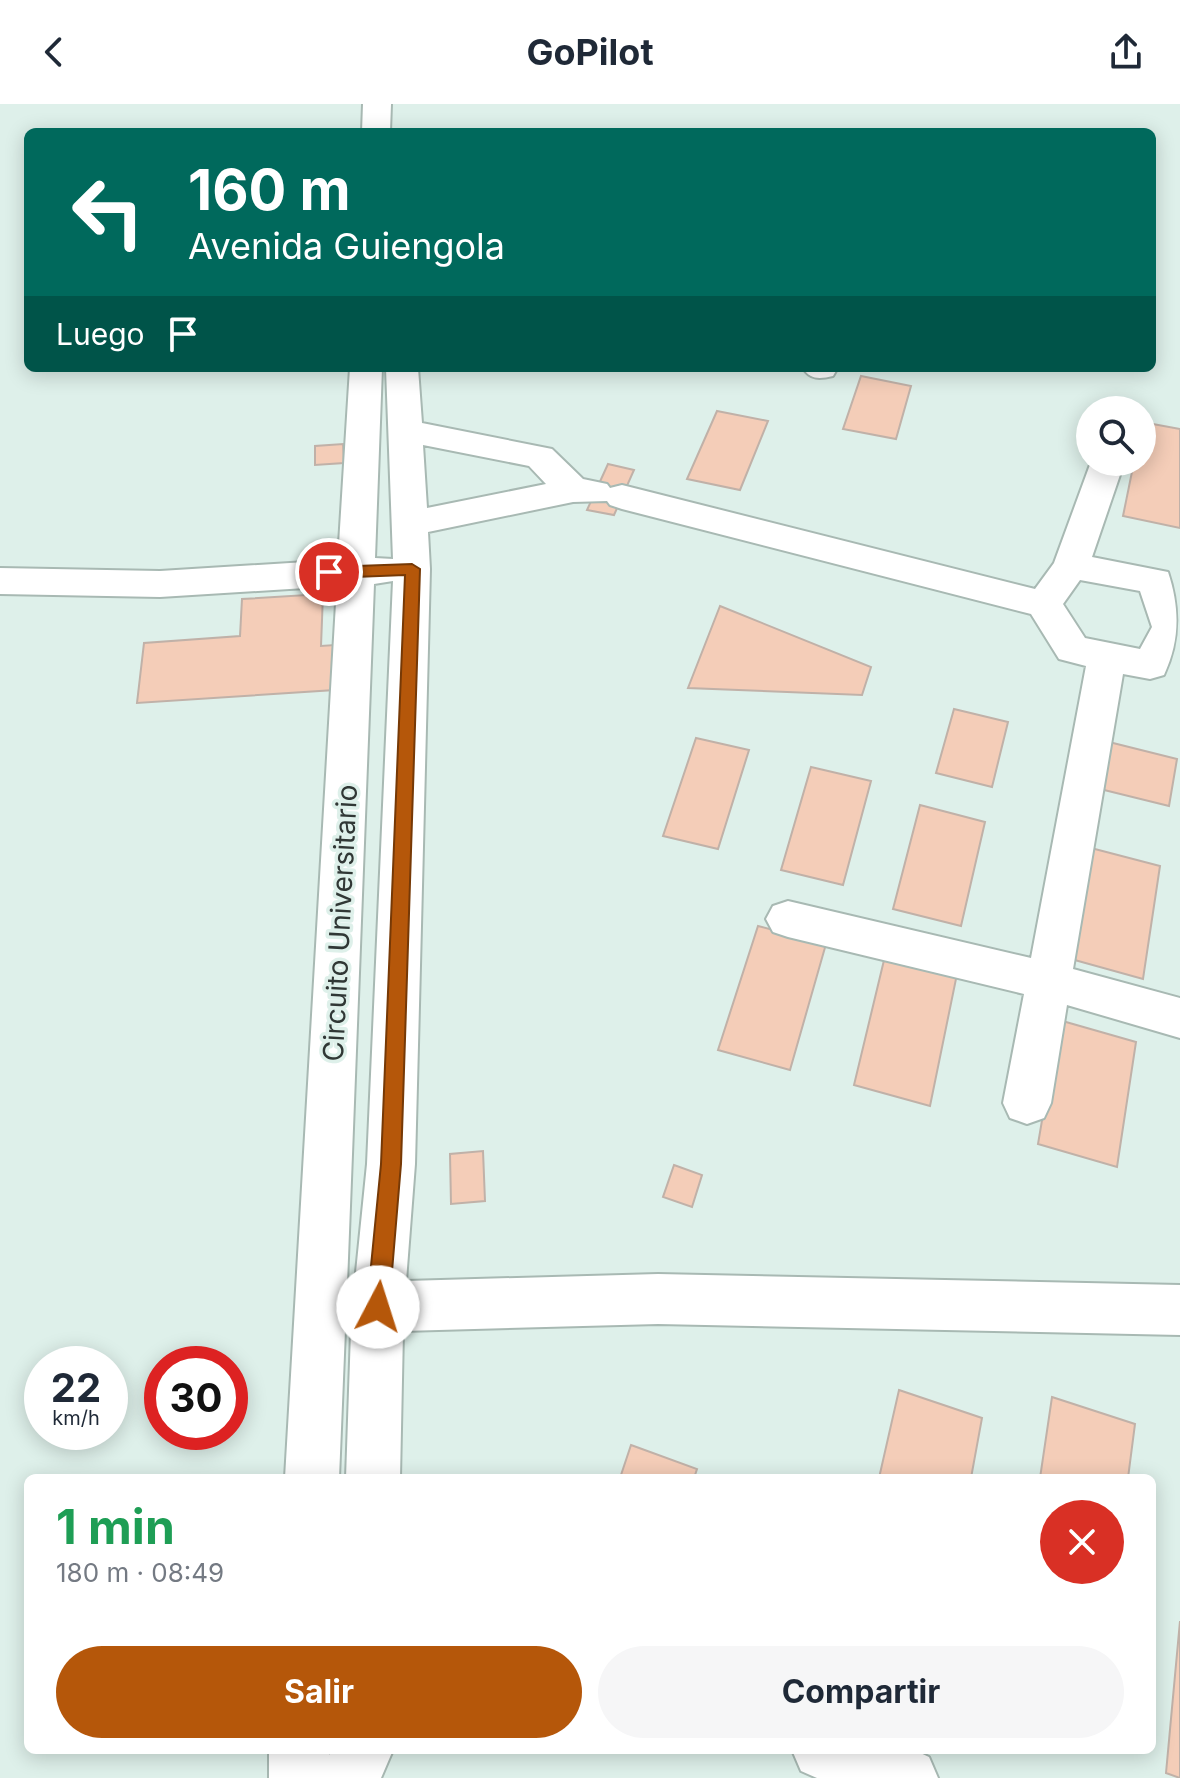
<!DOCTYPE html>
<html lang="es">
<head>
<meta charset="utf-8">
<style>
	body { margin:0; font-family:Inter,sans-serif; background:#f6f6f7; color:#1f2937; height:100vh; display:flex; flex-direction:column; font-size:30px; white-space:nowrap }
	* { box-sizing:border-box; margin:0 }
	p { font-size:26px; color:#747a83 }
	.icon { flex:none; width:44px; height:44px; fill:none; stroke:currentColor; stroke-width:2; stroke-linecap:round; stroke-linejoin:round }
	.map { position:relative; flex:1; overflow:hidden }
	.side { position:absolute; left:24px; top:1370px; width:1132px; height:280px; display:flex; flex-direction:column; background:#fff; border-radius:12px; box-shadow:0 4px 20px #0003 }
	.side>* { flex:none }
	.guide { position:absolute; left:24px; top:24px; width:1132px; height:244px; border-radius:12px; box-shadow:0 4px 20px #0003; background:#00695c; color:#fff; overflow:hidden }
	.tools { position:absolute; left:1076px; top:292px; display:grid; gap:16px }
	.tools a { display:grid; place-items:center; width:80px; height:80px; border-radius:50%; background:#fff; box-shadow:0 4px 20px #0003; font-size:40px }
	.speed { position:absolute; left:24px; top:1242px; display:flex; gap:16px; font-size:40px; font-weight:700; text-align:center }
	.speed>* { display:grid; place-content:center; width:104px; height:104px; border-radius:50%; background:#fff; box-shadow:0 4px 20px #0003; line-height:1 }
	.speed small { font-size:20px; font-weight:400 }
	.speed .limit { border:12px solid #d22; background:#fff; color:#111 }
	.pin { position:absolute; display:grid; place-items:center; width:68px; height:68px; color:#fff; margin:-34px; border:4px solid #fff; border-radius:50%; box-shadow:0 2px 8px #0007 }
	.me { position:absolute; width:88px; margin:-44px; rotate:5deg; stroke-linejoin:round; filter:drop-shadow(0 0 6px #0008) }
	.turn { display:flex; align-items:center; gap:28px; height:168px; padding:0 32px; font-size:36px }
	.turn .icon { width:104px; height:104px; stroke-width:2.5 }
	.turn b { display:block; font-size:56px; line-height:68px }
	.then { display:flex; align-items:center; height:76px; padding:0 32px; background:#0003; gap:16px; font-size:30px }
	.round { display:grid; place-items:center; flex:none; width:84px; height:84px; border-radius:42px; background:#f6f6f7 }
	.headline { display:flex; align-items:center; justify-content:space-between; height:136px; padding:0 32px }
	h1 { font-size:48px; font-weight:700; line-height:60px; color:#1e9e55 }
	.cta { display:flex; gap:16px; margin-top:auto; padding:16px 32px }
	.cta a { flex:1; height:92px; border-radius:48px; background:#b5570a; color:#fff; font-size:32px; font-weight:700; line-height:92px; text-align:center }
	.cta a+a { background:#f6f6f7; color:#1f2937 }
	header { display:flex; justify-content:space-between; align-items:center; height:104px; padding:0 32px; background:#fff; font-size:36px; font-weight:700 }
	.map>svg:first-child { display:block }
	.building { fill:#f4cdb8; stroke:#c0b1a8; stroke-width:2 }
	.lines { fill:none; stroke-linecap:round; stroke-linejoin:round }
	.minor-casing { stroke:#a8b9b3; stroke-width:4 }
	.minor { fill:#fff; fill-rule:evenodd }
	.route { fill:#b5570a; stroke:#763906; stroke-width:2 }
	.labels { text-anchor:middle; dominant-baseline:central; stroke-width:7; stroke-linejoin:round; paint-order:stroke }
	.street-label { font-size:28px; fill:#303735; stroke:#def0ea }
</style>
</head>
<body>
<header><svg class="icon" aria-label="back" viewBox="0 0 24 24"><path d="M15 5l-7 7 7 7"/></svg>GoPilot<svg class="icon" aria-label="share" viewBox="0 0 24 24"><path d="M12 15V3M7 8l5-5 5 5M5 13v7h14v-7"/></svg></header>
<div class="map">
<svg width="1180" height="1674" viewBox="0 0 1180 1674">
	<rect width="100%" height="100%" fill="#def0ea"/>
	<path class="building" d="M 861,272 L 911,282 L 896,335 L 843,325 Z
		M 717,307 L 768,317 L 740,386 L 687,375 Z
		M 1142,318 L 1180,325 L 1180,424 L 1123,412 L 1134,358 L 1142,358 Z
		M 343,340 L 344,359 L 315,361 L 315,342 Z
		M 608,360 L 634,366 L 614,411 L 587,406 Z
		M 323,490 L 321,542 L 350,540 L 350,585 L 137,599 L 144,539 L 240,532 L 242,495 Z
		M 720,502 L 871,563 L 862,591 L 688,584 Z
		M 954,605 L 1008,618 L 992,683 L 936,669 Z
		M 696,634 L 749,646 L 718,745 L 663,732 Z
		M 1109,638 L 1177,655 L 1169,702 L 1100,685 Z
		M 811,663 L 871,677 L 843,781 L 781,766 Z
		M 920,701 L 985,718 L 961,822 L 893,805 Z
		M 1091,744 L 1160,762 L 1143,875 L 1071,855 Z
		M 758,822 L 826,840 L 790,966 L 718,946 Z
		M 885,852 L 957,870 L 930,1002 L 854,981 Z
		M 1059,916 L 1136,938 L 1117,1063 L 1038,1040 Z
		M 483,1047 L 485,1097 L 451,1100 L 450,1050 Z
		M 674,1061 L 702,1071 L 692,1103 L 663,1093 Z
		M 899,1286 L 982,1314 L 971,1374 L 879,1374 Z
		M 1052,1293 L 1135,1320 L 1128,1374 L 1040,1374 Z
		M 631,1341 L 697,1365 L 694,1374 L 620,1374 Z
		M 1180,1517 L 1180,1674 L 1166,1669 Z"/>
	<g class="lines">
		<defs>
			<path id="minor" d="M 363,0 L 391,0 L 390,28 L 362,28 Z
				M 350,264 L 382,264 L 375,454 L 393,455 L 386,264 L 418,264 L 422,319 L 552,345 L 583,375 L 607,380 L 610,384 L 622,381 L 1035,485 L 1054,459 L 1091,358 L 1121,358 L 1123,362 L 1092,453 L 1168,468 C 1180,504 1180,537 1164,571 L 1150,575 L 1123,570 L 1073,865 L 1180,894 L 1180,934 L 1067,901 L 1051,999 L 1044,1014 L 1027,1020 L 1010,1014 L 1003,999 L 1024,890 L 788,833 L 773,828 L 766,815 L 773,802 L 788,797 L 1031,854 L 1086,562 L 1059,555 L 1031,510 L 622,405 L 610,401 L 607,397 L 573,398 L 428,428 L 430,465 L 415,1060 L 406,1177 L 658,1170 L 1180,1181 L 1180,1231 L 658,1220 L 403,1227 L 400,1374 L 346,1374 L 351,1228 L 345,1226 L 339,1374 L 285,1374 L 337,482 L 160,493 L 0,490 L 0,464 L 160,467 L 338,456 ZM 423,341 L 529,362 L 546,380 L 427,404 ZM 1080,476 L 1140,487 L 1152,523 L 1140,545 L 1085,534 L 1063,500 ZM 393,477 L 367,1060 L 355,1178 L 347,1180 L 374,480 Z
				M 803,264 L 837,264 L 837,265 L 833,272 C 820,275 810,276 803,264 Z
				M 269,1646 L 329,1646 L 329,1651 L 332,1646 L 393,1646 L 381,1674 L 269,1674 Z
				M 792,1646 L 914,1646 L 929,1653 L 938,1674 L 817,1674 L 801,1667 Z"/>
		</defs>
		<use href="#minor" class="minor-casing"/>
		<use href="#minor" class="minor"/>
	</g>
	<path class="route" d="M 412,460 L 420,465 L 401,1060 L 389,1203 L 386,1210 L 378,1213 L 370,1210 L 367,1203 L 381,1060 L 405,471 L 329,474 L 321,468 L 329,463 Z"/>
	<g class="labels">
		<g class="street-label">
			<text transform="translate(340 819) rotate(-87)">Circuito Universitario</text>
		</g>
	</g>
</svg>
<div class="tools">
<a><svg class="icon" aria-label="search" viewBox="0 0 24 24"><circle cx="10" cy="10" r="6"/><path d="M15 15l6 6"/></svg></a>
</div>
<div class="speed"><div>22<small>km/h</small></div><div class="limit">30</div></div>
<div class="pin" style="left:329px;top:468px;background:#d93025"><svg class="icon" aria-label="arrive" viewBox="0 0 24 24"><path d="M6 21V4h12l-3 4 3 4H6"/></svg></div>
<svg class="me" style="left:378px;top:1203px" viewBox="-20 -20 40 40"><circle r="19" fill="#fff"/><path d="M0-13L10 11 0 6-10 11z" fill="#b5570a"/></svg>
<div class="guide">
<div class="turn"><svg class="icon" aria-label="left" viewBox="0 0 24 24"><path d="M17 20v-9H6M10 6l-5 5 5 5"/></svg><div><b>160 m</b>Avenida Guiengola</div></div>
<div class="then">Luego<svg class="icon" aria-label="arrive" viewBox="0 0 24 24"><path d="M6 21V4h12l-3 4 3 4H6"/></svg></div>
</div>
<section class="side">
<div class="headline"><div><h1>1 min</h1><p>180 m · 08:49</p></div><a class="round" style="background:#d93025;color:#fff"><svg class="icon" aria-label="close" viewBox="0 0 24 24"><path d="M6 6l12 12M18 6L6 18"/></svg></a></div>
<div class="cta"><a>Salir</a><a>Compartir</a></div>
</section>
</div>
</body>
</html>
